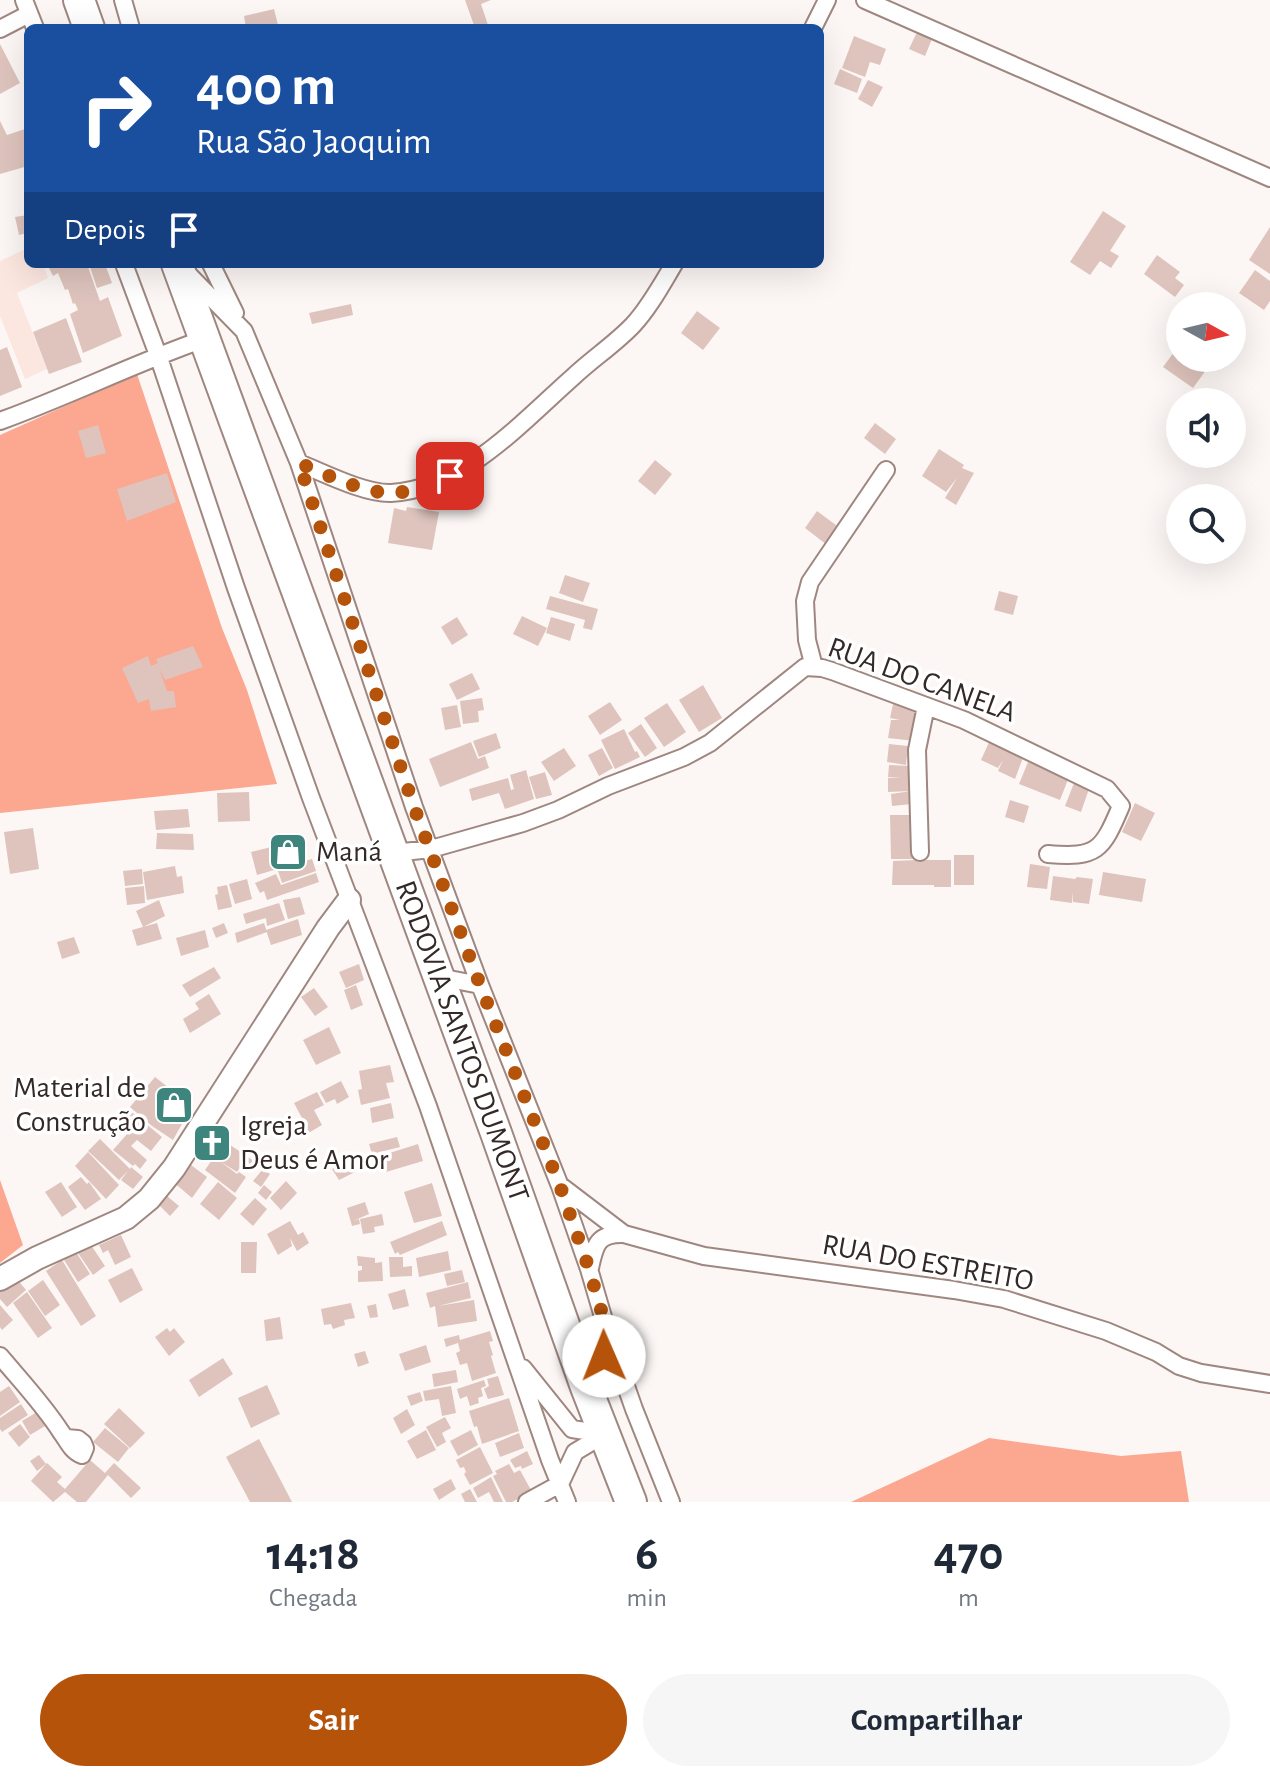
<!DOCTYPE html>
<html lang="pt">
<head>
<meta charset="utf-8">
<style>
	body { margin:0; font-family:"Alegreya Sans",sans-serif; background:#f6f6f7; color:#1f2937; height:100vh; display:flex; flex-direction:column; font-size:30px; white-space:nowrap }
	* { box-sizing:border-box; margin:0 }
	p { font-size:26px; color:#747a83 }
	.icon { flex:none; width:44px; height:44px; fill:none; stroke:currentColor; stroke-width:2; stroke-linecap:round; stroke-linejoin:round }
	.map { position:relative; height:1502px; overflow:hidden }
	.drawer { display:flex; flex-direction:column; background:#fff; flex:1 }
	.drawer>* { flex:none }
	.banner { position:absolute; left:24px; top:24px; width:800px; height:244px; border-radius:12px; box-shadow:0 8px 32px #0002; background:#1a4fa0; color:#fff; overflow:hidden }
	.needle { width:52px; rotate:98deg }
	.buttons { position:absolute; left:1166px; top:292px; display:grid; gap:16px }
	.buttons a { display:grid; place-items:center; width:80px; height:80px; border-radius:50%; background:#fff; box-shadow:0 8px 32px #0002; font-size:40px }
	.pin { position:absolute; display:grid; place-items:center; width:68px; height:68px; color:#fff; margin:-34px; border-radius:16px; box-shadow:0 4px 12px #0006 }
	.me { position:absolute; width:88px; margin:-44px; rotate:359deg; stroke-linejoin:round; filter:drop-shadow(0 0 6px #0008) }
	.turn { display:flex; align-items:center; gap:28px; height:168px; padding:0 40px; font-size:36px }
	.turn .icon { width:104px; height:104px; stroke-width:2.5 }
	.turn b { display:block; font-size:56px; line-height:68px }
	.then { display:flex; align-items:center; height:76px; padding:0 40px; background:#0003; gap:16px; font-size:30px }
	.eta { display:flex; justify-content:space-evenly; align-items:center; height:136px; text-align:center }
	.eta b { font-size:48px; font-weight:600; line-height:56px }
	.cta { display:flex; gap:16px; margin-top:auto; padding:16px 40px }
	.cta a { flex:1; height:92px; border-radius:48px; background:#b45309; color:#fff; font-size:32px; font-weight:600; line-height:92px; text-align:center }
	.cta a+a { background:#f6f6f7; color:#1f2937 }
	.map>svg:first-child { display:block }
	.built { fill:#fce6e0 }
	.forest { fill:#fca78f }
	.building { fill:#dec4bd }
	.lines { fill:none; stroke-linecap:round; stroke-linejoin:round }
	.street-casing { stroke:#9f8780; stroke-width:20 }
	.secondary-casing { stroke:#9f8780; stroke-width:26 }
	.highway-casing { stroke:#9f8780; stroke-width:34 }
	.street { stroke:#fff; stroke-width:16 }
	.secondary { stroke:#fff; stroke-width:22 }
	.highway { stroke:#fff; stroke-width:30 }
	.route { stroke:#b45309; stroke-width:14; stroke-dasharray:0 25.2 }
	.labels { text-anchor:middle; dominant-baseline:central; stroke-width:7; stroke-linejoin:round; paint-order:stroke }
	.street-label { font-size:30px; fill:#332927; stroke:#fff }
	.poi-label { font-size:30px; fill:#332927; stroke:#fff; text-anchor:start }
</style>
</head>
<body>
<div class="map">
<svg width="1270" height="1502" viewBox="0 0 1270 1502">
	<rect width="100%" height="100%" fill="#fcf7f5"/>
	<path class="built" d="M 28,248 L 28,264 L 43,264 L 48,278 L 17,293 L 47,369 L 25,379 L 0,316 L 0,261 Z"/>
	<path class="forest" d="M 137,374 L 222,628 L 247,690 L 277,784 L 0,813 L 0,435 Z
		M 0,1180 L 23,1245 L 0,1263 Z
		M 989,1438 L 1121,1456 L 1181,1451 L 1189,1502 L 851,1502 Z"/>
	<path class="building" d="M 465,0 L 491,0 L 481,4 L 489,28 L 475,28 Z
		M 274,9 L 278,25 L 265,28 L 246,28 L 244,16 Z
		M 917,32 L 932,39 L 925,56 L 909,49 Z
		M 854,36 L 886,49 L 880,65 L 870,62 L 865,77 L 842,68 Z
		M 0,44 L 20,83 L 0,94 Z
		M 840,69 L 862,79 L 857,93 L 834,84 Z
		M 868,80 L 883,87 L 872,107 L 858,99 Z
		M 0,121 L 7,135 L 28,128 L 28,166 L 0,174 Z
		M 1103,211 L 1126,226 L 1110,251 L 1119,256 L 1111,268 L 1100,261 L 1090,275 L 1070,262 Z
		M 28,215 L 28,233 L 19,235 L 15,217 Z
		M 1270,227 L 1270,274 L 1249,260 Z
		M 1157,255 L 1180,272 L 1175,278 L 1184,285 L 1175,297 L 1144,274 Z
		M 47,264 L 87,264 L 100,301 L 108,297 L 122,336 L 83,353 L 70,314 L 78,310 L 75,303 L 73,304 L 68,289 L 65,290 L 58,273 L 53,276 Z
		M 89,264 L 105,264 L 112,283 L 97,288 Z
		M 1255,270 L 1270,281 L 1270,301 L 1264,310 L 1239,293 Z
		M 351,304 L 353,315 L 312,324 L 309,313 Z
		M 697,311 L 720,328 L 703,350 L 681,333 Z
		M 66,318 L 82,362 L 49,374 L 33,332 Z
		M 7,347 L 22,387 L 0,396 L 0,350 Z
		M 1177,348 L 1180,351 L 1180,358 L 1190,358 L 1194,361 L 1197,358 L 1209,366 L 1193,388 L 1163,367 Z
		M 875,423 L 896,439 L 885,454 L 864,438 Z
		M 98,425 L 106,453 L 86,458 L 78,431 Z
		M 939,449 L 964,465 L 962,468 L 974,473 L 956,505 L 945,498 L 957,478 L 946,492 L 922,476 Z
		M 655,460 L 672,474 L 655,495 L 638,481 Z
		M 167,473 L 176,502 L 127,521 L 117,489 Z
		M 407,507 L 439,512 L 432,550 L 388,543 L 394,508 L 406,511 Z
		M 817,511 L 840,528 L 827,545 L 805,528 Z
		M 565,575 L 590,583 L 583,602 L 559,593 Z
		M 999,591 L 1018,596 L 1013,615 L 994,610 Z
		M 550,596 L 598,609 L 592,630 L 583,628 L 585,620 L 546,609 Z
		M 522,616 L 547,628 L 538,646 L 513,634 Z
		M 457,617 L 468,635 L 452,645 L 441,627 Z
		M 551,617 L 575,624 L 570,641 L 546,633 Z
		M 193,646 L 203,667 L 165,680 L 159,668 L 167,691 L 174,691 L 176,707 L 151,711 L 149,699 L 138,703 L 122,668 L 148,656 L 151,666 L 158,663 L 156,659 Z
		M 472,673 L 480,689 L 457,700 L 449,684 Z
		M 703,685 L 722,718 L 699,732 L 679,700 Z
		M 482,698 L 484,710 L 478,711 L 479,722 L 463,724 L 460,701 Z
		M 610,702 L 622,720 L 600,735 L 588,716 Z
		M 667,703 L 686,732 L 664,747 L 644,718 Z
		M 893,704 L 920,709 L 915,741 L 888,738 L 891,720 L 900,720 L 890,718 Z
		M 457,705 L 461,727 L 445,730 L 441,708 Z
		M 641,724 L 657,748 L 645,757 L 628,733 Z
		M 624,729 L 635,752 L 637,751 L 640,757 L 615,769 L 601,740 Z
		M 496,733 L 501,748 L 479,757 L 473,741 Z
		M 990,740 L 1024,755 L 1015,779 L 998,771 L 1003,760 L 998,768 L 981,760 Z
		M 471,742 L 478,759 L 485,756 L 489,768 L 440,787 L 429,759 Z
		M 889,744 L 908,746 L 906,765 L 887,762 Z
		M 564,748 L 576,766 L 554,781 L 541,762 Z
		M 602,748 L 613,768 L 599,776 L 588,755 Z
		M 1028,762 L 1069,777 L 1060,800 L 1019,784 Z
		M 889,765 L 911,766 L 912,804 L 892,806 L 891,794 L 911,791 L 888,792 L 888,778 L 901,778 L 888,777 Z
		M 526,770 L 534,799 L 505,809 L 499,793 L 472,801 L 469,789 L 508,778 L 511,790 L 514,789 L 510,775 Z
		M 545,772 L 552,795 L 536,799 L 529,777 Z
		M 1074,783 L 1089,789 L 1081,812 L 1065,806 Z
		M 249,792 L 250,821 L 218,822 L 217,793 Z
		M 1010,800 L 1029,806 L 1024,823 L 1005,817 Z
		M 1135,803 L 1155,813 L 1141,841 L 1122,832 Z
		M 188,809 L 190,827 L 156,830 L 154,811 Z
		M 890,815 L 912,815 L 913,859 L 891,859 Z
		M 33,828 L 39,869 L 10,874 L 4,832 Z
		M 157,833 L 193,834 L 194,850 L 156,849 Z
		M 296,841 L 302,862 L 312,859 L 316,871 L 282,883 L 278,871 L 291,865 L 257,875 L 251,852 Z
		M 954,855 L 974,855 L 974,885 L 954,885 Z
		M 916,860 L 951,860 L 951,887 L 934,887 L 934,885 L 892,885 L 893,861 Z
		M 1030,864 L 1050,867 L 1047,889 L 1027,887 Z
		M 175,866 L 177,877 L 182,876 L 184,893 L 147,900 L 143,872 Z
		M 142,869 L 143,884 L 125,886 L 123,871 Z
		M 1103,872 L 1146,879 L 1142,902 L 1099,895 Z
		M 316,873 L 319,882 L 267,900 L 264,891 L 260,893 L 255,883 L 276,874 L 281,885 Z
		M 1053,876 L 1075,879 L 1077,877 L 1093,879 L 1089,904 L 1073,902 L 1073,892 L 1072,903 L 1050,900 Z
		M 247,879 L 252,899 L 235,904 L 229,884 Z
		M 227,885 L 232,907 L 218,910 L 215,895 L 218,894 L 217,887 Z
		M 144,886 L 145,903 L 127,905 L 125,888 Z
		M 300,897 L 305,914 L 288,919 L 283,900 Z
		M 159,900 L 165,916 L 143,927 L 136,911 Z
		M 279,903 L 285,920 L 267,926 L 266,918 L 246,924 L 243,914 Z
		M 298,919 L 302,935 L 271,945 L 266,930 Z
		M 157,923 L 162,939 L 137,946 L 132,930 Z
		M 224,923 L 228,933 L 216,938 L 212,928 Z
		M 264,923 L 267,932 L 237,943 L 235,933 Z
		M 205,930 L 209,947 L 181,956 L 176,938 Z
		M 74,937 L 80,953 L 62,959 L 57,942 Z
		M 359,964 L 364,980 L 346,988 L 339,972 Z
		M 214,967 L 221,978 L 190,997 L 182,985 Z
		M 356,985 L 363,1005 L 351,1010 L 344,990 Z
		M 314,988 L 328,1007 L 315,1016 L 301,997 Z
		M 209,994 L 221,1014 L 190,1033 L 183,1019 L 199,1009 L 195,1003 Z
		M 329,1027 L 341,1053 L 316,1065 L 303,1040 Z
		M 390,1065 L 394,1082 L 386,1083 L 390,1098 L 361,1105 L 358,1090 L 362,1089 L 359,1071 Z
		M 155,1077 L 192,1106 L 173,1140 L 152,1126 L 130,1107 Z
		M 341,1081 L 349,1097 L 337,1104 L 335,1099 L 326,1103 L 320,1092 Z
		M 317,1092 L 324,1105 L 314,1110 L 322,1125 L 300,1138 L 292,1124 L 302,1118 L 294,1103 Z
		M 391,1103 L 394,1118 L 372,1123 L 370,1108 Z
		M 129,1110 L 162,1137 L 151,1151 L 137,1140 L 131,1146 L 147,1160 L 140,1169 L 135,1164 L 133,1166 L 113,1150 L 128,1133 L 119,1125 Z
		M 208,1130 L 254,1161 L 250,1168 L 243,1163 L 237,1172 L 221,1162 L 237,1174 L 239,1172 L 246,1177 L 235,1193 L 205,1170 L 214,1157 L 197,1145 Z
		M 397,1137 L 400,1147 L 372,1154 L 369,1144 Z
		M 100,1139 L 130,1169 L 131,1167 L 143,1177 L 133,1189 L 121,1180 L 128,1171 L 119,1180 L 88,1151 Z
		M 418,1144 L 423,1161 L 386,1172 L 380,1156 Z
		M 88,1152 L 119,1185 L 106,1199 L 75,1166 Z
		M 349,1160 L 355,1172 L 339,1180 L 332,1169 Z
		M 187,1162 L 207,1177 L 192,1198 L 172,1181 Z
		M 263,1169 L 270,1174 L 261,1187 L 253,1181 Z
		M 81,1177 L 87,1184 L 89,1182 L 101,1199 L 85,1210 L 68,1187 Z
		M 286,1181 L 297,1193 L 281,1210 L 270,1198 Z
		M 61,1182 L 77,1207 L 62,1217 L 45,1192 Z
		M 218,1182 L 237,1198 L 219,1220 L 200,1204 Z
		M 432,1183 L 442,1216 L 414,1223 L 404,1192 Z
		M 264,1185 L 272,1192 L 266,1200 L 258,1193 Z
		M 167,1196 L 179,1206 L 170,1216 L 159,1205 Z
		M 255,1198 L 267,1209 L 253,1226 L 240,1214 Z
		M 365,1202 L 369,1214 L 353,1221 L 359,1219 L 360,1224 L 352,1226 L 347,1208 Z
		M 382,1214 L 384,1225 L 374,1227 L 375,1232 L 363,1234 L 360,1219 Z
		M 290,1221 L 298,1235 L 303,1232 L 309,1243 L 297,1251 L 290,1238 L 292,1246 L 278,1255 L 267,1234 Z
		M 442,1221 L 447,1235 L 400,1255 L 398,1252 L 395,1254 L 390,1242 Z
		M 121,1235 L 131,1257 L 115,1265 L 108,1250 L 103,1253 L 99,1245 Z
		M 241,1242 L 257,1242 L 256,1273 L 241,1273 Z
		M 91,1245 L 105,1266 L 93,1275 L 78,1253 Z
		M 448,1251 L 451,1270 L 419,1277 L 416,1258 Z
		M 76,1252 L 90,1274 L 78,1282 L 64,1260 Z
		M 357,1256 L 375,1258 L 375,1263 L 382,1262 L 383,1281 L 358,1282 L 358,1271 L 362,1270 L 362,1266 L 358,1266 Z
		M 389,1257 L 403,1257 L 403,1267 L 412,1266 L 412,1276 L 390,1277 Z
		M 62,1260 L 96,1316 L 81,1326 L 46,1271 Z
		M 132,1268 L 143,1290 L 120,1303 L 108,1280 Z
		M 462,1270 L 465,1282 L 447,1286 L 444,1274 Z
		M 12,1273 L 26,1290 L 7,1307 L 0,1299 L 0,1283 Z
		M 43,1280 L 60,1305 L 45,1316 L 28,1291 Z
		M 468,1282 L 471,1298 L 438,1306 L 474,1300 L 477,1321 L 438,1327 L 435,1306 L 430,1308 L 426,1293 Z
		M 405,1289 L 409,1306 L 393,1310 L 388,1294 Z
		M 27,1292 L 52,1328 L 38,1338 L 13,1303 Z
		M 351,1303 L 355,1318 L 344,1320 L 345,1325 L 333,1329 L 331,1324 L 324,1325 L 321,1309 Z
		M 376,1304 L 378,1317 L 370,1318 L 367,1306 Z
		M 0,1305 L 13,1320 L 2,1330 L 0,1327 Z
		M 280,1317 L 283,1339 L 266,1341 L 264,1320 Z
		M 167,1328 L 170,1332 L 174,1328 L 185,1342 L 169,1356 L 155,1337 Z
		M 490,1331 L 493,1341 L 489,1342 L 493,1355 L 491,1356 L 496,1373 L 472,1381 L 467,1363 L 460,1365 L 456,1353 L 460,1351 L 458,1343 L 446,1347 L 444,1339 L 459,1335 L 460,1340 Z
		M 426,1345 L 431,1362 L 405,1371 L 399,1354 Z
		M 365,1351 L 369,1363 L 358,1367 L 354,1354 Z
		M 223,1358 L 233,1374 L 199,1397 L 189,1380 Z
		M 456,1370 L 458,1382 L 434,1387 L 432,1374 Z
		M 498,1376 L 504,1395 L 488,1399 L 484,1389 L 489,1386 L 487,1379 Z
		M 484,1380 L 486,1386 L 481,1388 L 483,1396 L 478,1398 L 479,1403 L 470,1406 L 467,1396 L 460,1399 L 457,1389 Z
		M 267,1385 L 280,1414 L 251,1428 L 238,1398 Z
		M 9,1386 L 20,1402 L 0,1416 L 0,1392 Z
		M 451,1386 L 456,1413 L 442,1416 L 439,1399 L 425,1401 L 423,1391 Z
		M 420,1392 L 423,1401 L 411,1406 L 407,1396 Z
		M 509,1398 L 519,1431 L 482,1444 L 477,1426 L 474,1427 L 469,1411 Z
		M 21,1404 L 28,1415 L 2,1432 L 0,1429 L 0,1418 Z
		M 119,1408 L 145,1433 L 130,1448 L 104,1424 Z
		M 407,1409 L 415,1425 L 401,1434 L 393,1418 Z
		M 37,1412 L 45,1426 L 30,1435 L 22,1421 Z
		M 445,1417 L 451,1428 L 442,1433 L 446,1442 L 437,1447 L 426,1427 Z
		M 20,1424 L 30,1437 L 19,1447 L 8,1433 Z
		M 105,1428 L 129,1448 L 118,1462 L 93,1442 Z
		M 426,1430 L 436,1450 L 417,1459 L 407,1441 Z
		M 471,1430 L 478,1445 L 458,1456 L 450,1441 Z
		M 519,1433 L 524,1448 L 500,1457 L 495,1443 Z
		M 259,1439 L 292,1502 L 250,1502 L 226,1457 Z
		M 480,1447 L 493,1473 L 470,1485 L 464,1474 L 466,1472 L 464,1467 L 460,1468 L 456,1460 Z
		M 527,1451 L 533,1464 L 522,1469 L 521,1466 L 515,1468 L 510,1460 Z
		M 39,1455 L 46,1464 L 37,1471 L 30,1461 Z
		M 90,1460 L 105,1473 L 114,1463 L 141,1488 L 131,1498 L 108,1475 L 86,1502 L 77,1502 L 65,1492 L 53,1502 L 31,1481 L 47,1463 L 62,1477 L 57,1482 L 65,1489 Z
		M 509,1464 L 514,1473 L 520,1470 L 532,1492 L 512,1502 L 506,1502 L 493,1476 L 497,1474 L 495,1471 Z
		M 491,1477 L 503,1502 L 494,1502 L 489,1492 L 478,1498 L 473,1488 Z
		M 451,1479 L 456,1489 L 439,1500 L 433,1489 Z
		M 470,1489 L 477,1502 L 465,1502 L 461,1494 Z"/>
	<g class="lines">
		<defs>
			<path id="street" d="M 24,0 L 35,28
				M 123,0 L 131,28
				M 865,0 L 1270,178
				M 813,28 L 827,0
				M 0,29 L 29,14
				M 124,264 L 158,355 L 236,588 L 311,798 L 428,1106 L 550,1460 L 567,1502
				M 211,264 L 235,313
				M 188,274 L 244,331 L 299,463 L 414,807 L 480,985 L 560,1186 L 589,1269 L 606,1327 L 607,1339 L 604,1356 L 586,1387
				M 0,421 C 69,396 135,363 204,339
				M 299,463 C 324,473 365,494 391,493 C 463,489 523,421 573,377 C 592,359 615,344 633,325 C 649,308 662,284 674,264
				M 814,667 L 807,640 L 805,601 L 810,582 L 886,470
				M 920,852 L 917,750 L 926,706
				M 394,853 L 431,849 L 523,823 L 558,810 L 608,786 L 684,757 L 710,743 L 805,667 L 822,668 L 832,671 L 964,720 L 1107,789 L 1121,806 C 1102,851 1097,858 1048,854
				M 439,977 L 480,985
				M 561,1186 L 624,1234
				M 590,1268 C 595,1244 598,1233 624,1234 L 704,1256 L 954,1290 L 1004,1299 L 1106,1331 L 1156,1352 L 1179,1366 L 1201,1373 L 1270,1384
				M 608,1335 L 634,1409 L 671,1502
				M 0,1356 C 21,1381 43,1404 61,1432 C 68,1441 71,1451 82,1455 L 85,1448 L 83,1443 L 78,1439 L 66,1438
				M 523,1368 L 572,1429 L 605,1434
				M 527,1502 L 560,1484 L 575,1452 L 605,1434"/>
			<path id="secondary" d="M 0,1279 L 37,1258 L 126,1218 L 149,1199 L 174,1168 L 328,928 L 349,900"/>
			<g id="highway">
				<path d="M 79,0 L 89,28"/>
				<path id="s1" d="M 177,264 L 496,1133 L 586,1387 L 631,1502"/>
			</g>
		</defs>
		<use href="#street" class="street-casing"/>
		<use href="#secondary" class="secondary-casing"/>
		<use href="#highway" class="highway-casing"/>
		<use href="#street" class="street"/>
		<use href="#secondary" class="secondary"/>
		<use href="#highway" class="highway"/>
	</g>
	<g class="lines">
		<path class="route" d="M 450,476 C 431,484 411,493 389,493 C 362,492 325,474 299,463 L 414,807 L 480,985 L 560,1186 L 589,1269 L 606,1327 L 607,1339 L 604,1356"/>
	</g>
	<defs>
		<symbol id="shop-square" viewBox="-11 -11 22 22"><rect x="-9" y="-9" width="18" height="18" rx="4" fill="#3e857e" stroke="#fff"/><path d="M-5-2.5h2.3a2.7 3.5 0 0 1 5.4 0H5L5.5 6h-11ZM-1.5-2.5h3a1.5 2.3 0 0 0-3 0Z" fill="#fff"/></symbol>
		<symbol id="church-square" viewBox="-11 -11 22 22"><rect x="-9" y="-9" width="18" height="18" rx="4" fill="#3e857e" stroke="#fff"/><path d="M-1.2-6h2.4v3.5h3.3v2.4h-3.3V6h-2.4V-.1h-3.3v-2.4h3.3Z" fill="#fff"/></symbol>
	</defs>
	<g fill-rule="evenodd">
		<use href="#shop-square" x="266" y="830" width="44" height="44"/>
		<use href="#shop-square" x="152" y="1083" width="44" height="44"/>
		<use href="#church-square" x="190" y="1121" width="44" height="44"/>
	</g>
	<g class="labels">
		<g class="street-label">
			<text transform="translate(922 680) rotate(20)">RUA DO CANELA</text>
			<text stroke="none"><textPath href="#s1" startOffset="828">RODOVIA SANTOS DUMONT</textPath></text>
			<text transform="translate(928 1263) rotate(10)">RUA DO ESTREITO</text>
		</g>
		<g class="poi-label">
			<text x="316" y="852">Maná</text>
			<text x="146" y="1088" text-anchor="end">Material de<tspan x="146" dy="34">Construção</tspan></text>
			<text x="240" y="1126">Igreja<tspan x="240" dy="34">Deus é Amor</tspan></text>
		</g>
	</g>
</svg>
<div class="buttons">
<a><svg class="needle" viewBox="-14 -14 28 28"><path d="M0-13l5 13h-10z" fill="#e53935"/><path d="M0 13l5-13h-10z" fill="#747a83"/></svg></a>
<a><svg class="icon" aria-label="sound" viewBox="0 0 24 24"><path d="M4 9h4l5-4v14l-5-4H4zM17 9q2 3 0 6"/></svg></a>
<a><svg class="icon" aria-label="search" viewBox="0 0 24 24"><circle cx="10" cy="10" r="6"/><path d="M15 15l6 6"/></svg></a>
</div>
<div class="pin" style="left:450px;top:476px;background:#d93025"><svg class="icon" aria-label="arrive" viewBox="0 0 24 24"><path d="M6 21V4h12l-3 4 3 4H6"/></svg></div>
<svg class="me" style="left:604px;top:1356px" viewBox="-20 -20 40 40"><circle r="19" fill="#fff"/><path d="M0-13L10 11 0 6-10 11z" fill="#b45309"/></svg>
<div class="banner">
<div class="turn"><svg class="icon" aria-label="right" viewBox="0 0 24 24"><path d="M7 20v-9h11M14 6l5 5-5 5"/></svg><div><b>400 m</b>Rua São Jaoquim</div></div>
<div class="then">Depois<svg class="icon" aria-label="arrive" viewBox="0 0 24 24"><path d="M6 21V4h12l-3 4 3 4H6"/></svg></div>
</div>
</div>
<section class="drawer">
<div class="eta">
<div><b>14:18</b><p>Chegada</p></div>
<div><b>6</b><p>min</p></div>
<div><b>470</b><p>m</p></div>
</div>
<div class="cta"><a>Sair</a><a>Compartilhar</a></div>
</section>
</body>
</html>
